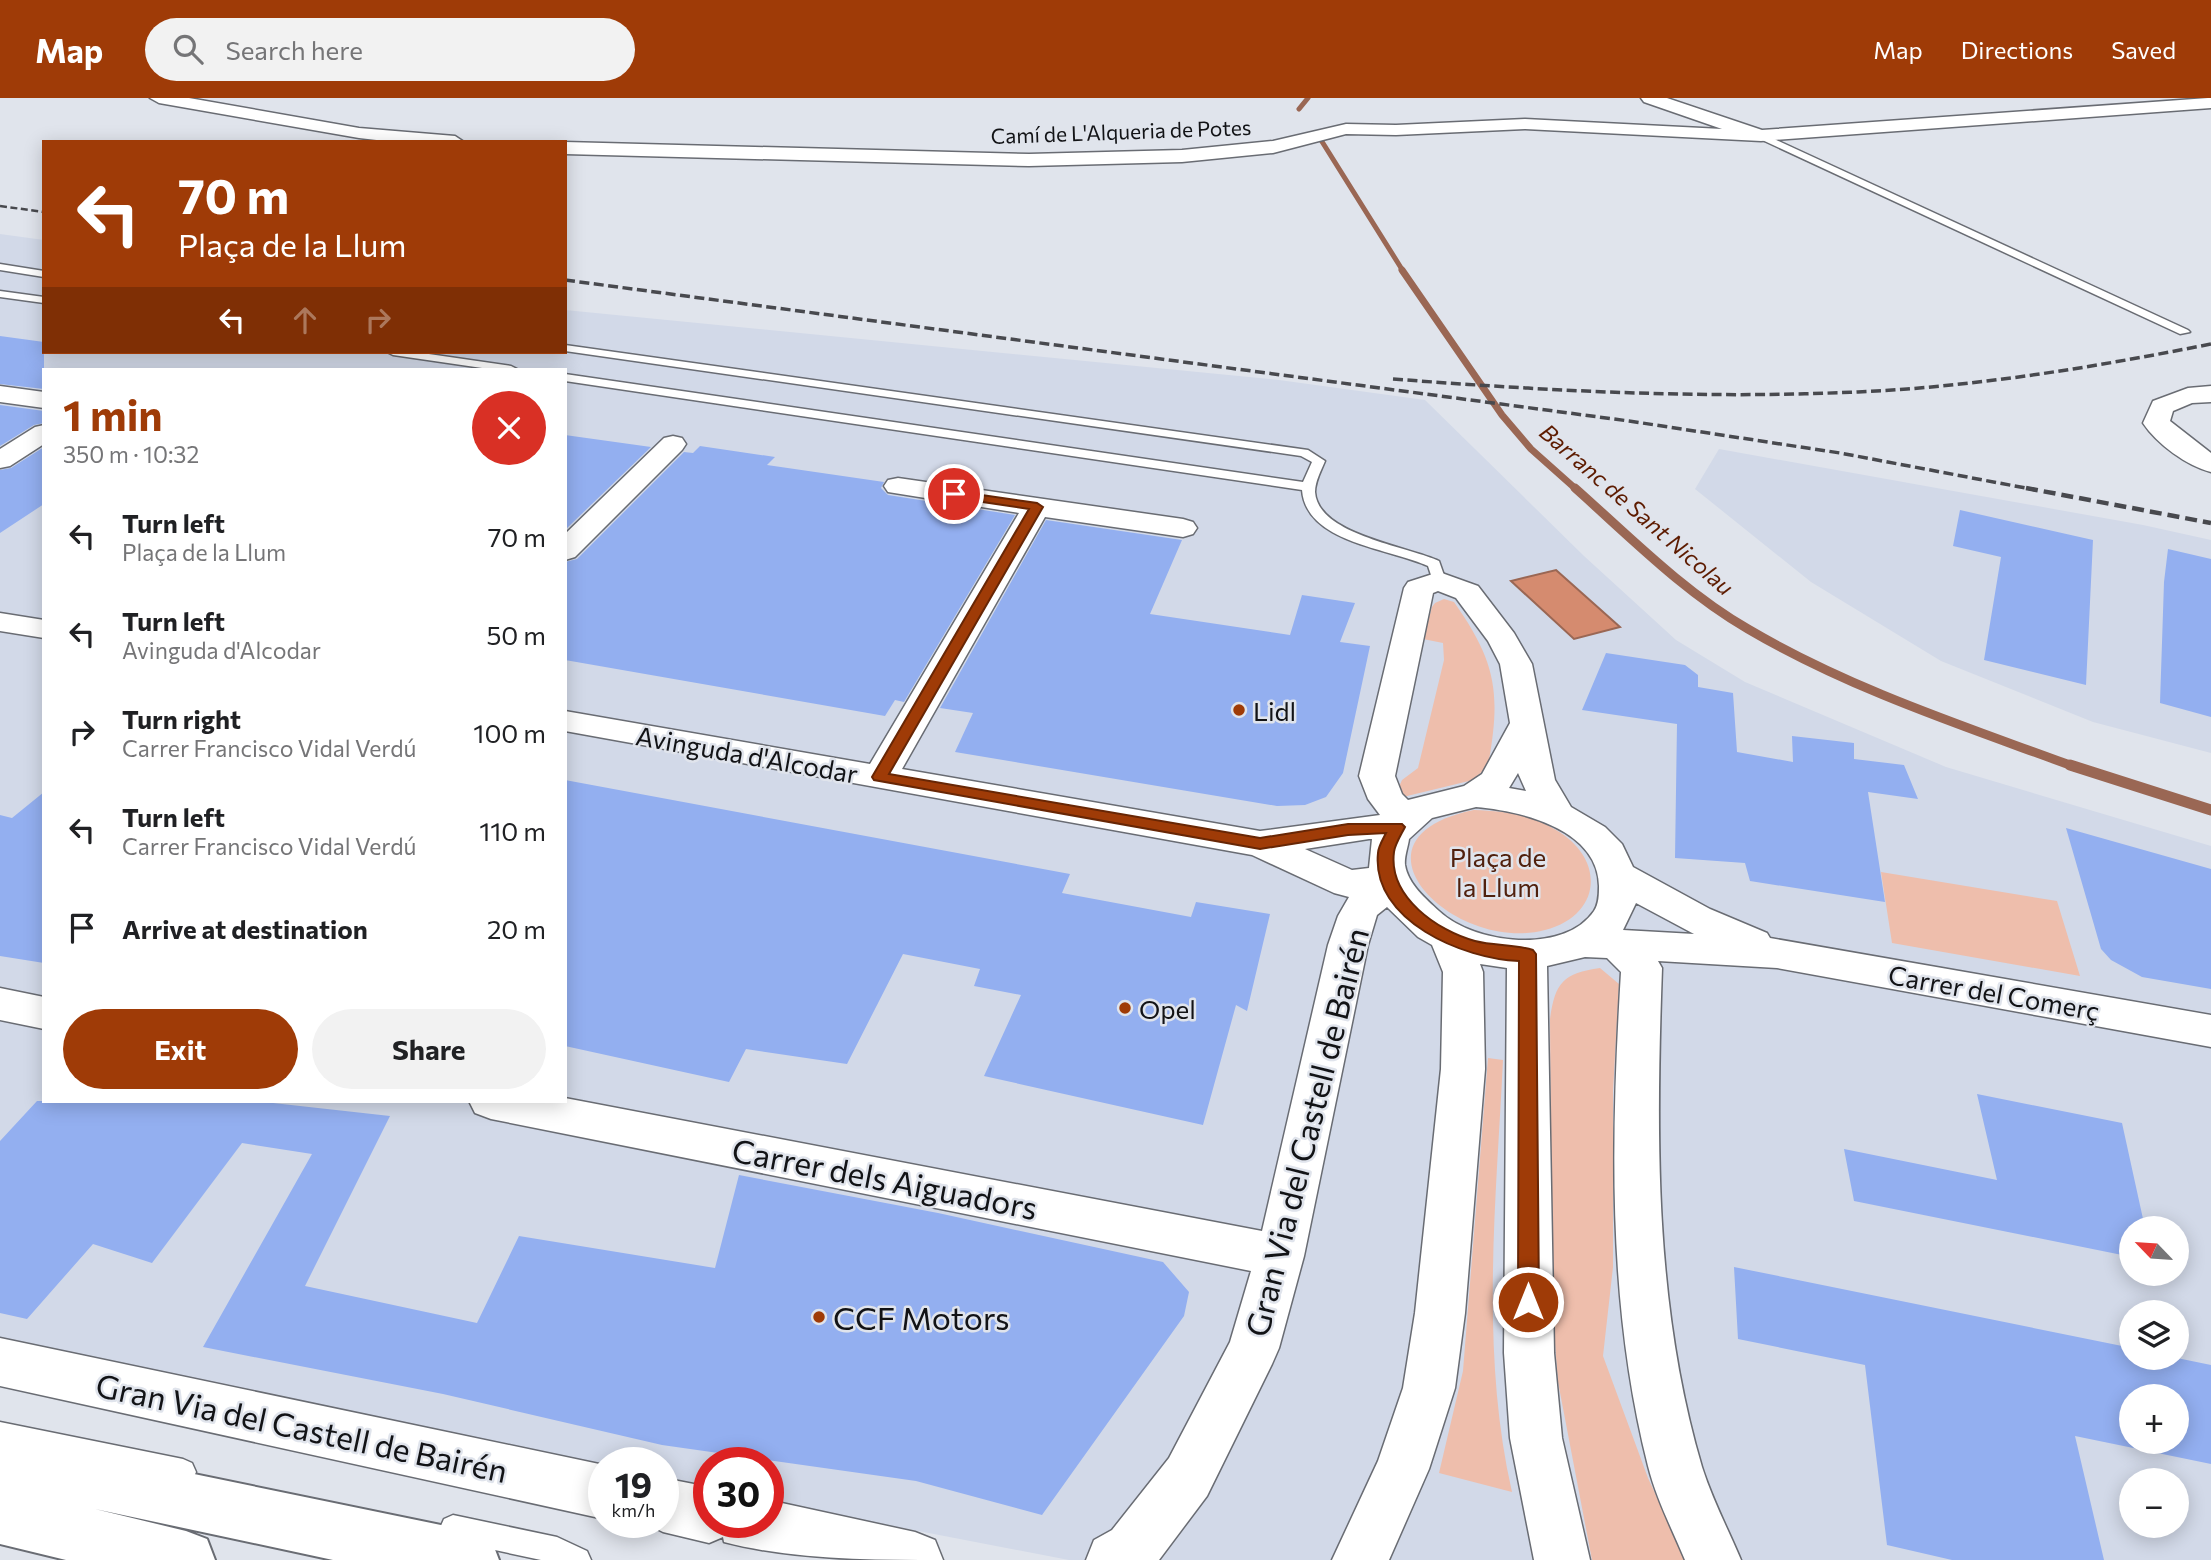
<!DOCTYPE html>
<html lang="en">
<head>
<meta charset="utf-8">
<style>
	body { margin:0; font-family:Commissioner,sans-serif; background:#f2f2f2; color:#202124; height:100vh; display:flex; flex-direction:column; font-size:26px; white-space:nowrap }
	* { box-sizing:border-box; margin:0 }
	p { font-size:23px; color:#757577 }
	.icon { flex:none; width:38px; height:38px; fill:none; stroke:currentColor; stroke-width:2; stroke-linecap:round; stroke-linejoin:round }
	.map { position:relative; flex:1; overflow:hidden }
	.sheet { position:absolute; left:42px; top:270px; width:525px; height:735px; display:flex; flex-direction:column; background:#fff; border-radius:0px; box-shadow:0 4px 18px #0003 }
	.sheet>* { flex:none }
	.banner { position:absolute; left:42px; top:42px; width:525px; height:214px; border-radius:0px; box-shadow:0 4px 18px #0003; background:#9f3b07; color:#fff; overflow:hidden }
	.needle { width:46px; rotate:295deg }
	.controls { position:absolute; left:2119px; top:1118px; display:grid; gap:14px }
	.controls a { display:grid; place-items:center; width:70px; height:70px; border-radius:50%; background:#fff; box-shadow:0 4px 18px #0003; font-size:35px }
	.speed { position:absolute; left:588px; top:1349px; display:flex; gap:14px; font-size:35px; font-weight:700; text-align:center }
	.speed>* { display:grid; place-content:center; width:91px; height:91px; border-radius:50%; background:#fff; box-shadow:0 4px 18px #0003; line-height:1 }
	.speed small { font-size:18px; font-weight:400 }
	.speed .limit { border:10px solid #d22; background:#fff; color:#111 }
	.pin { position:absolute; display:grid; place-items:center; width:60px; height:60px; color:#fff; margin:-30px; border:4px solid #fff; border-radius:50%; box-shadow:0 2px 7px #0007 }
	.me { position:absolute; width:77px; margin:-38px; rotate:0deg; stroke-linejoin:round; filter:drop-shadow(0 0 5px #0008) }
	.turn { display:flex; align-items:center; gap:24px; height:147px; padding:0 21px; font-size:32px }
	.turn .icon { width:91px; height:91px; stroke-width:2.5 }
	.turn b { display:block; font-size:49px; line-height:60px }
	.lanes { display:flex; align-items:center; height:66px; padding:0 21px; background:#0003; justify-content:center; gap:35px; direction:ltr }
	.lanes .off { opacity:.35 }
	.round { display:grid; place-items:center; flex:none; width:74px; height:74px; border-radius:37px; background:#f2f2f2 }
	.summary { display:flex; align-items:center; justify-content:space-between; height:119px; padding:0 21px }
	h1 { font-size:42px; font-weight:700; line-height:52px; color:#9f3b07 }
	.cta { display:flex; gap:14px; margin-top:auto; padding:14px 21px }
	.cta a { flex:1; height:80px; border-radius:42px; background:#9f3b07; color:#fff; font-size:28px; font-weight:700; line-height:80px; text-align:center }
	.cta a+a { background:#f2f2f2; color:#202124 }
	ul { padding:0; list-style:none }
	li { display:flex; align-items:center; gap:21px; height:98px; padding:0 21px }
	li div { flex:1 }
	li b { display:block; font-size:26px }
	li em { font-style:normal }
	header { display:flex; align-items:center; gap:42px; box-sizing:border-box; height:98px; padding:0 35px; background:#9f3b07; color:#fff }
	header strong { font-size:33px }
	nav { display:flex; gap:38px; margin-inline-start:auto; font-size:24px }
	.search { width:490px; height:63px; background:#f2f2f2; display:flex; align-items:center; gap:18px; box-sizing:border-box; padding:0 24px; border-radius:38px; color:#757577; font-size:26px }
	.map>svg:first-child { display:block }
	.built { fill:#d2d9e8; fill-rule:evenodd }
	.green { fill:#eebeac }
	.water { fill:#d58b6f; stroke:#9a6754; stroke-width:2 }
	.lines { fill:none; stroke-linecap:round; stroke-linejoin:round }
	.stream-far3 { stroke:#9a6754; stroke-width:5 }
	.stream-far2 { stroke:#9a6754; stroke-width:7 }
	.stream-far1 { stroke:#9a6754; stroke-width:9 }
	.stream { stroke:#9a6754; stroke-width:11 }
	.building { fill:#93aff0; fill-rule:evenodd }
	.lane-casing { stroke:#696c73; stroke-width:3 }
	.street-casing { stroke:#696c73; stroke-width:3 }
	.secondary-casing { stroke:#696c73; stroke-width:4 }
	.lane { fill:#fff; fill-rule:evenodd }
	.street { fill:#fff; fill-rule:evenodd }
	.secondary { fill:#fff; fill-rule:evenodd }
	.rail-far2 { stroke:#48494e; stroke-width:2.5; stroke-dasharray:7 3.5; stroke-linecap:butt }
	.rail-far1 { stroke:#48494e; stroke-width:3.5; stroke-dasharray:10 4.5; stroke-linecap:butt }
	.rail { stroke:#48494e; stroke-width:4.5; stroke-dasharray:12 6; stroke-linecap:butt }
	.route { fill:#9f3b07; stroke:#672605; stroke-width:2 }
	.poi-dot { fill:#9f3b07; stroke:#e0e4ec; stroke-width:2.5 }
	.labels { text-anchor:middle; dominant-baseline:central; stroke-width:5; stroke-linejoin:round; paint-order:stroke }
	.far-street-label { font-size:21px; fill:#121316; stroke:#e0e4ec }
	.far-water-label { font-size:23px; font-style:italic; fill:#5d1b00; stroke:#e0e4ec }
	.poi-label { font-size:26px; fill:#121316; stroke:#e0e4ec; text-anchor:start }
	.street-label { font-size:26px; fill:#121316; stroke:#e0e4ec }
	.park-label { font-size:26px; fill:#50200d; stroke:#e0e4ec }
	.near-street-label { font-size:32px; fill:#121316; stroke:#e0e4ec }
	.near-poi-label { font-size:32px; fill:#121316; stroke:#e0e4ec; text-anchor:start }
</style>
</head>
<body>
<header>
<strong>Map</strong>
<div class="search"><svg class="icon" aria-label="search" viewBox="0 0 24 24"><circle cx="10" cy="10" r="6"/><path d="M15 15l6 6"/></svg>Search here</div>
<nav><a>Map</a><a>Directions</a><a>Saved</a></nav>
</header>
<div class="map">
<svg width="2211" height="1462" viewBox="0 0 2211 1462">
	<rect width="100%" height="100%" fill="#e0e4ec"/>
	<path class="built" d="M 0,136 L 44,142 L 44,254 L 565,254 L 565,212 L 1279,282 L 1425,302 L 1584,458 L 1676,542 L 1745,584 L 1946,669 L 2211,748 L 2211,1462 L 1069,1462 L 768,1404 L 768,1365 L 709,1365 L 709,1393 L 663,1384 L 663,1365 L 604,1365 L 604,1373 L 0,1256 ZM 44,271 L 565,271 L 565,1003 L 44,1003 ZM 2132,1130 L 2177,1130 L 2177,1176 L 2132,1176 ZM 2132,1214 L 2177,1214 L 2177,1260 L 2132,1260 ZM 2132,1298 L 2177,1298 L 2177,1344 L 2132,1344 ZM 2132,1382 L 2177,1382 L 2177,1428 L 2132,1428 Z
		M 1719,351 L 2143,427 L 2211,442 L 2211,655 L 2093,624 L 1941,563 L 1811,484 L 1695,391 Z"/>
	<path class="green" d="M 1444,501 L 1454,504 C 1497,565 1501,596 1488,668 L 1473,682 L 1403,699 L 1398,691 L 1402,682 L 1418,670 L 1444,562 L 1443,545 L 1423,541 L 1432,509 L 1435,505 Z
		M 1474,712 C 1504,713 1530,716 1556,732 C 1606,761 1602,817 1545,832 C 1454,856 1336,740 1474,712 Z
		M 1881,774 L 2057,803 L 2080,878 L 1892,845 Z
		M 1600,870 L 1619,886 L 1613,993 L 1613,1169 L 1603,1258 L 1648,1380 L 1686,1462 L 1592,1462 L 1558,1284 L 1552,1208 L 1550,921 C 1555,885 1563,875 1600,870 Z
		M 1488,960 L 1503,962 C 1496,1107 1480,1253 1512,1394 L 1439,1375 L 1463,1273 Z"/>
	<path class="water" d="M 1556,472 L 1620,529 L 1574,541 L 1511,483 Z"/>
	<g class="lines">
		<path class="stream-far3" d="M 1299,11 L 1308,0
			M 1321,42 L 1403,173"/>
		<path class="stream-far2" d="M 1402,172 L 1502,317 L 1531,351 L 1577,392"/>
		<path class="stream-far1" d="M 1575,390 C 1630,439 1684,494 1748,531 C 1850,591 1964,628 2075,669"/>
		<path class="stream" d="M 2070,667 L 2211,712"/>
	</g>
	<path class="building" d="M 0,238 L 44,244 L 44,291 L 0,286 Z
		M 0,307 L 44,313 L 44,325 L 34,327 L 0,348 Z
		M 565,337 L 651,349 L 565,432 Z
		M 700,348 L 775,359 L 767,367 L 884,384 L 881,390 L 888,397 L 1015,417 L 904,604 L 895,602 L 885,618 L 565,562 L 565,464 L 577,461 L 684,354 L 693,355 Z
		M 44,349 L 44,406 L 0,435 L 0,372 L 11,370 Z
		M 1960,412 L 2093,442 L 2086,587 L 1984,562 L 2001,459 L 1953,448 Z
		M 1046,422 L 1182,442 L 1150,516 L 1290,537 L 1302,497 L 1355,505 L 1340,544 L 1370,548 L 1343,675 L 1326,699 L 1305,707 L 1277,708 L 955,654 L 973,615 L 940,610 Z
		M 2168,451 L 2211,461 L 2211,619 L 2160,605 L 2164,484 Z
		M 1606,555 L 1685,567 L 1698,577 L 1698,589 L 1733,595 L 1737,654 L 1793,664 L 1792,638 L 1854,645 L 1854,661 L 1904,667 L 1918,701 L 1868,694 L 1885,804 L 1750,783 L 1745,765 L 1675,760 L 1677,626 L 1582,612 Z
		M 565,682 L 1070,776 L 1062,795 L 1191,819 L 1196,804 L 1270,816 L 1247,913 L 1236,907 L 1203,1027 L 984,978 L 1021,897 L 974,888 L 980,871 L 903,856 L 847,966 L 746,951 L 729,984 L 565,948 Z
		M 44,694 L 44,865 L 0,858 L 0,717 L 12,720 Z
		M 2066,730 L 2211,771 L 2211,891 L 2142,879 L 2111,862 L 2101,851 Z
		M 1977,996 L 2122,1025 L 2145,1130 L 2132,1130 L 2132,1159 L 1854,1103 L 1844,1051 L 1997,1082 Z
		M 37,1003 L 255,1003 L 390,1018 L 305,1188 L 477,1225 L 519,1138 L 715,1170 L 739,1077 L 938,1115 L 1163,1164 L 1189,1194 L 1184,1218 L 1042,1417 L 916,1383 L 662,1347 L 443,1296 L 203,1249 L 312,1056 L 242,1045 L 152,1165 L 93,1146 L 27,1221 L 0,1215 L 0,1043 Z
		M 1734,1169 L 2132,1250 L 2132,1260 L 2177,1260 L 2211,1267 L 2211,1366 L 2075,1338 L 2104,1462 L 1952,1462 L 1887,1447 L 1865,1267 L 1738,1241 ZM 2132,1298 L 2177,1298 L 2177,1344 L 2132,1344 Z"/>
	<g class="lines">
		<defs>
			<path id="lane" d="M 1761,35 L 2188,232 L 2190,234 L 2180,236 L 1758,40 Z
				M 0,166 L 44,173 L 44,179 L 0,172 Z
				M 0,193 L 44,199 L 44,205 L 0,199 Z
				M 565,247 L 1308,352 L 1325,363 C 1321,373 1315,383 1315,394 C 1318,437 1407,448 1439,463 L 1446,483 L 1439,487 L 1434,486 L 1428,468 C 1389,450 1306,445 1302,392 L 565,283 L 565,276 L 1303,384 L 1312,364 L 1301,358 L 565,253 Z
				M 387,254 L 415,254 L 511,268 L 517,271 L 489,271 L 393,257 Z
				M 0,1324 L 183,1361 L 192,1365 L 196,1374 L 192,1383 L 183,1387 L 0,1348 Z
				M 453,1417 L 557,1439 L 587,1453 L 591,1462 L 541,1462 L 453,1443 L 444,1439 L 440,1430 L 444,1421 Z"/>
			<path id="street" d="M 150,0 L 189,0 L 359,30 L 455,38 L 464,44 L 394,44 L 359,40 L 159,5 Z
				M 1641,0 L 1667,0 L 1762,32 L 2208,0 L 2211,0 L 2211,10 L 1761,43 L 1525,31 L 1396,37 L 1346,36 L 1273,55 L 1182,64 L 1029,68 L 565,56 L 565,44 L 1029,56 L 1182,52 L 1273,43 L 1346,26 L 1396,27 L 1525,21 L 1722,31 L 1644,4 Z
				M 0,288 L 44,294 L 44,310 L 0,304 Z
				M 2211,288 L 2211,304 L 2192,305 L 2173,313 L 2170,323 L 2211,355 L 2211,374 C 2187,368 2157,346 2143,325 L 2153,303 L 2188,290 Z
				M 44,327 L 44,346 L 10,368 L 0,370 L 0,351 L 35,329 Z
				M 673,338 L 682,340 L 686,346 L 682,352 L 575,459 L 565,462 L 565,436 L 664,340 Z
				M 898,380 L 1183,421 L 1193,424 L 1197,430 L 1193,436 L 1183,439 L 1045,419 L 902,671 L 1260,733 L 1380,717 L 1368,701 L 1359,678 L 1404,490 L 1408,484 L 1439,474 L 1478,488 L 1514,535 L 1532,566 L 1555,682 L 1571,709 L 1605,729 L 1622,746 L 1633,769 L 1710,811 L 1767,835 L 1770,840 L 2211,917 L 2211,949 L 1777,870 L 1658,863 L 1662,870 C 1656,1037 1654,1207 1702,1369 C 1712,1401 1728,1431 1741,1462 L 1685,1462 C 1672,1431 1656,1400 1648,1368 C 1607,1206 1611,1039 1621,874 L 1607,860 L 1585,859 L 1547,868 L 1554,1255 L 1562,1340 L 1590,1462 L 1534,1462 L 1510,1340 L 1504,1255 L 1507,870 L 1480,866 L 1483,874 L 1485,971 L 1465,1215 L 1455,1290 L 1429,1371 L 1389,1462 L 1332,1462 L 1378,1363 L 1403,1290 L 1415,1215 L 1441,971 L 1443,874 L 1432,847 L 1418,839 L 1387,809 L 1377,817 L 1368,847 L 1304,1158 L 1279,1250 L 1272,1266 L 1207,1398 L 1159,1462 L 1086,1462 L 1094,1442 L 1112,1432 L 1169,1360 L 1230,1244 L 1251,1173 L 491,1021 L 475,1015 L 469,1003 L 565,1003 L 565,1000 L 1262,1133 L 1328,847 L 1338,818 L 1349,799 L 1334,795 L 1252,757 L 565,633 L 565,613 L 870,666 L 1019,415 L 888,394 L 884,388 L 888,382 ZM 1438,493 L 1456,500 L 1488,543 L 1500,566 L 1510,625 L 1482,676 L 1464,688 L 1408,702 L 1402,696 L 1395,678 L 1433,495 ZM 1518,675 L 1526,693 L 1509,690 ZM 1476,709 C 1521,713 1598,731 1599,788 C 1599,796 1599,806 1594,813 C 1564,857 1474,846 1439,813 C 1426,801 1408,786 1405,767 C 1404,759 1408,749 1409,741 L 1432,720 ZM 1369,741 L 1372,741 L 1369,770 L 1352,772 L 1305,751 ZM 1636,805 L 1694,836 L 1623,832 Z
				M 0,515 L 44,522 L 44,540 L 0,533 Z
				M 0,890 L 44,899 L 44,931 L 0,922 Z
				M 0,1240 L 604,1367 L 604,1421 L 0,1288 Z
				M 663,1380 L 709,1389 L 709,1424 L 768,1424 L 768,1402 L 915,1434 L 935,1442 L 943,1462 C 871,1462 793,1462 724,1444 L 723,1439 L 709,1445 L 663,1434 L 643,1424 L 663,1424 Z"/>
			<path id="secondary" d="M 0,1336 L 470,1433 L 491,1441 L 499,1462 L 333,1462 L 95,1411 L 186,1433 L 207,1441 L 215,1462 L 66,1462 L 0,1446 Z"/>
		</defs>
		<use href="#lane" class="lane-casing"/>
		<use href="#street" class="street-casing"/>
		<use href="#secondary" class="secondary-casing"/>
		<use href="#lane" class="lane"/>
		<use href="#street" class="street"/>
		<use href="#secondary" class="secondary"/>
		<path class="rail-far2" d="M 0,108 L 44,114"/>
		<path class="rail-far1" d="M 565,182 L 1629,323 L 1840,355 L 2036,392
			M 1393,281 C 1564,294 1736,303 1907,291 C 2010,283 2110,266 2211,246"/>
		<path class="rail" d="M 2026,390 L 2211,425"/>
	</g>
	<path class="route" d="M 954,393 L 1037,405 L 1043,409 L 889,676 L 1260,740 L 1348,726 L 1402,726 L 1405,729 C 1401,737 1395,746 1394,754 C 1388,799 1438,833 1475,843 C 1494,848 1515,846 1533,852 L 1536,856 L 1539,1204 L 1536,1211 L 1528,1214 L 1521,1211 L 1518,1204 L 1519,863 C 1464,861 1371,823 1378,755 C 1378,749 1383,741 1386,735 L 1348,737 L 1260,751 L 874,682 L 872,679 L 1029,411 L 949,399 L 948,396 Z"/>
	<g class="poi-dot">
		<circle cx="1239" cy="612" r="7"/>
		<circle cx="1125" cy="910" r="7"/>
		<circle cx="819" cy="1219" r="7"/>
	</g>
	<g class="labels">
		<g class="far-street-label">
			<text transform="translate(1121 33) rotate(-2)">Camí de L'Alqueria de Potes</text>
		</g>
		<g class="far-water-label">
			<text transform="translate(1637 411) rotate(41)">Barranc de Sant Nicolau</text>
		</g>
		<g class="poi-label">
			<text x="1253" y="612">Lidl</text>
			<text x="1139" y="910">Opel</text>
		</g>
		<g class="street-label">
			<text transform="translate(747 656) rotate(10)">Avinguda d'Alcodar</text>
			<text transform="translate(1994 894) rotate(10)">Carrer del Comerç</text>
		</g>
		<g class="park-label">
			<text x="1498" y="758">Plaça de<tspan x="1498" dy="30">la Llum</tspan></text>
		</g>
		<g class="near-street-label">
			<text transform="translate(1306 1034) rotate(-76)">Gran Via del Castell de Bairén</text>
			<text transform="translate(885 1080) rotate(11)">Carrer dels Aiguadors</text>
			<text transform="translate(302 1329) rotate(12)">Gran Via del Castell de Bairén</text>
		</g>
		<g class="near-poi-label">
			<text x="833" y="1219">CCF Motors</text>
		</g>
	</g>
</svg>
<div class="controls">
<a><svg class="needle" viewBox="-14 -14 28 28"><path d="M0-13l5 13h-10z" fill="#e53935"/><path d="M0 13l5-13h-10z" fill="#757577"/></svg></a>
<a><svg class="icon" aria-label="layers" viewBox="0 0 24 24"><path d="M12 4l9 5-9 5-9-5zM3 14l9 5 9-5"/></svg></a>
<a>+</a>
<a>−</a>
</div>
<div class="speed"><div>19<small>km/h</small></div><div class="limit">30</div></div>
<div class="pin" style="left:954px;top:396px;background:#d93025"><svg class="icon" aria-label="arrive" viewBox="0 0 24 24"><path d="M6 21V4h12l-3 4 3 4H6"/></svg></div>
<svg class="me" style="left:1528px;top:1204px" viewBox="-20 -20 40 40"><circle r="17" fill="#9f3b07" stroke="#fff" stroke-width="3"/><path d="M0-11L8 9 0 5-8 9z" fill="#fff"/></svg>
<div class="banner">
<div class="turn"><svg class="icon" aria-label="left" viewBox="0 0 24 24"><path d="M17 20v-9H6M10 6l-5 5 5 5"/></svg><div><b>70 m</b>Plaça de la Llum</div></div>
<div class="lanes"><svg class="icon" aria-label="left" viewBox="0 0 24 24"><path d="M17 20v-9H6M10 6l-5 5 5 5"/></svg><svg class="icon off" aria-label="ahead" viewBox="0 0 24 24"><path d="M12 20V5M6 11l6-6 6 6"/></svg><svg class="icon off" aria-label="right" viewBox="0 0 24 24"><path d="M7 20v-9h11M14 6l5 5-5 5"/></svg></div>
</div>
<section class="sheet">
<div class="summary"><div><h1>1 min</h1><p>350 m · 10:32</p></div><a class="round" style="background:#d93025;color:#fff"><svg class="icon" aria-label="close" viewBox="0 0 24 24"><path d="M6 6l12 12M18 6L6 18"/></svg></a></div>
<ul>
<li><svg class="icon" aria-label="left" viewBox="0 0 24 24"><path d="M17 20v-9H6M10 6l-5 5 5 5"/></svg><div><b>Turn left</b><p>Plaça de la Llum</p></div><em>70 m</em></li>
<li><svg class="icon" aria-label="left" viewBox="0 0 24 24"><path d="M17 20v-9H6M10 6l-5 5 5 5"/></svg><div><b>Turn left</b><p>Avinguda d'Alcodar</p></div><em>50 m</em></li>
<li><svg class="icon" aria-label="right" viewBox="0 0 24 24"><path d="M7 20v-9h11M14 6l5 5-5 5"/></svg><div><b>Turn right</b><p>Carrer Francisco Vidal Verdú</p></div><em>100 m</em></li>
<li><svg class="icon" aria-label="left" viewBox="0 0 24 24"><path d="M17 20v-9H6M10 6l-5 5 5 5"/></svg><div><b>Turn left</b><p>Carrer Francisco Vidal Verdú</p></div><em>110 m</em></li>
<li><svg class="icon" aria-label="arrive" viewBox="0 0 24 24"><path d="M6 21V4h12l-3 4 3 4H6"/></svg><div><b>Arrive at destination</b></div><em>20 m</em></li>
</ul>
<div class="cta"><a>Exit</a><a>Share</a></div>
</section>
</div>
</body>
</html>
